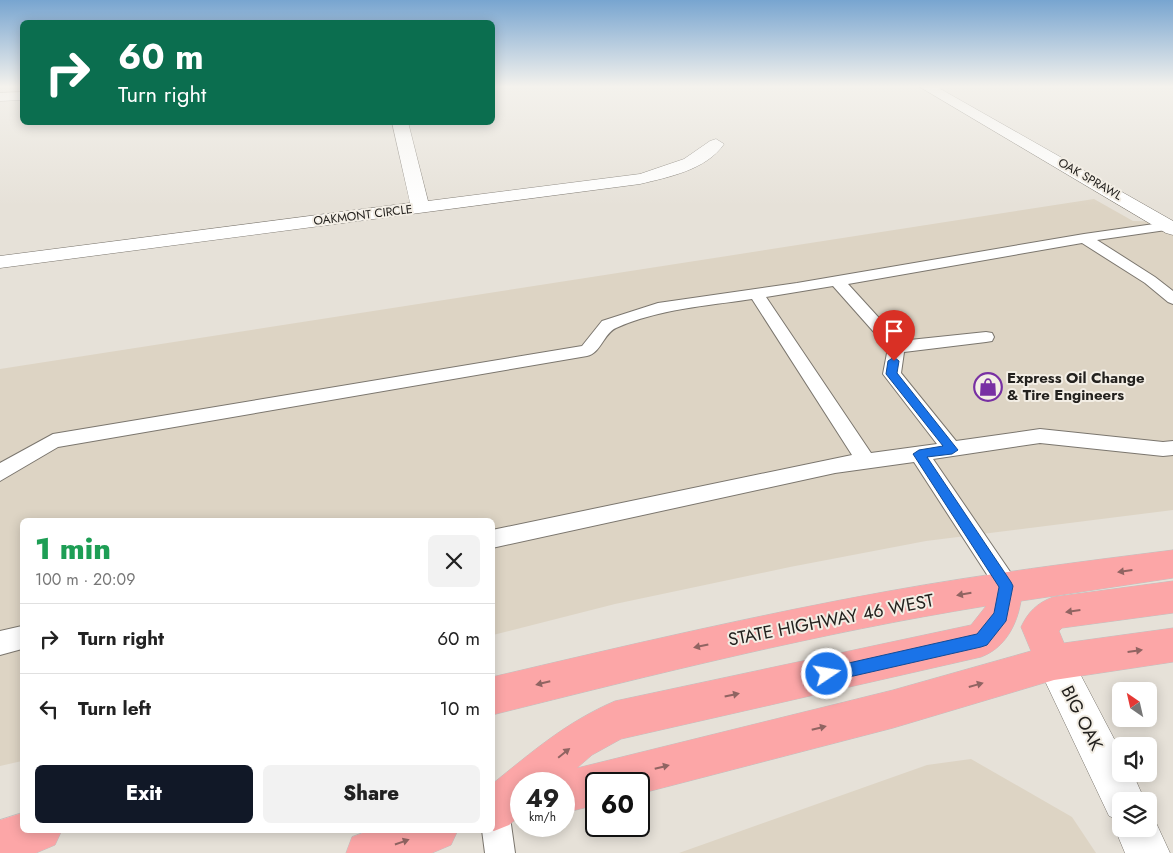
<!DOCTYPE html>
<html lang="en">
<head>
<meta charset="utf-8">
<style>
	body { margin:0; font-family:Jost,sans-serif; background:#f2f2f2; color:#222; height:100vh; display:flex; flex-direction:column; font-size:19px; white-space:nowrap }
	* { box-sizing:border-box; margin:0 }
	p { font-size:16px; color:#767676 }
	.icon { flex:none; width:28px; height:28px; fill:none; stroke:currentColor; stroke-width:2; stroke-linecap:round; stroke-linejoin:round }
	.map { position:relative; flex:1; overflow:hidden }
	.sheet { position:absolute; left:20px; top:518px; width:475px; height:315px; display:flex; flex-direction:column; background:#fff; border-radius:8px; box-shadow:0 2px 12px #0003 }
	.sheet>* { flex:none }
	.hud { position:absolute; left:20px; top:20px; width:475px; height:105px; border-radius:8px; box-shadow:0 2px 12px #0003; background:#0b6e4f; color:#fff; overflow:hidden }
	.needle { width:32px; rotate:326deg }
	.controls { position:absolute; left:1112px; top:682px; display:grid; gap:10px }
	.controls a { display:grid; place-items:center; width:45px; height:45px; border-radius:8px; background:#fff; box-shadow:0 2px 12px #0003; font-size:25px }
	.speed { position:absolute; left:510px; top:772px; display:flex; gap:10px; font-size:25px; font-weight:700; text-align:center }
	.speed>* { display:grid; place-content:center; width:65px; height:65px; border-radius:50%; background:#fff; box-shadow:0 2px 12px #0003; line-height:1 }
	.speed small { font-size:12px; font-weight:400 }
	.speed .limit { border:2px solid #111; border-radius:8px; background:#fff; color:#111 }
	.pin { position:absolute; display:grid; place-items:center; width:42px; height:42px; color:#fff; margin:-51px -21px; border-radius:50% 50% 50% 0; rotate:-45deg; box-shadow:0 0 5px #0007 }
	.pin .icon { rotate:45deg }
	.me { position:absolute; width:55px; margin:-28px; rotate:78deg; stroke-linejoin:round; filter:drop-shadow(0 0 4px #0008) }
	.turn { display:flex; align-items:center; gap:18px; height:105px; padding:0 15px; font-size:22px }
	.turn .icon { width:65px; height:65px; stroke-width:2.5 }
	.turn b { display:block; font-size:35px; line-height:42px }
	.round { display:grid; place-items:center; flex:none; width:52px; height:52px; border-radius:8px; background:#f2f2f2 }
	.summary { display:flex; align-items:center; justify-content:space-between; height:85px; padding:0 15px }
	h1 { font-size:30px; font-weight:800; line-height:38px; color:#1e9e55 }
	.button { display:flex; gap:10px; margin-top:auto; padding:10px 15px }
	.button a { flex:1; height:58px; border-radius:8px; background:#111827; color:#fff; font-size:20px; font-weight:800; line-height:58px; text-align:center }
	.button a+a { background:#f2f2f2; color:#222 }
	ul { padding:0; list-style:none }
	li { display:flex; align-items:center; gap:15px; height:70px; padding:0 15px; border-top:1px solid #e0e0e0 }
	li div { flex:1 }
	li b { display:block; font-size:19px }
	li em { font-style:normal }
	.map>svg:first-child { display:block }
	.built { fill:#ddd4c4 }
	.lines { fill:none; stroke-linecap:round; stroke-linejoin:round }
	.service-casing { stroke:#7b766e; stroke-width:2 }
	.minor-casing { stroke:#7b766e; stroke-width:1 }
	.primary-casing { stroke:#c1c1c0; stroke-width:1 }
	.service { fill:#fff; fill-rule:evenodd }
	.minor { fill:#fff; fill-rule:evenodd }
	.primary { fill:#fca6a7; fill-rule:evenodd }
	.oneway { fill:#906462 }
	.route { fill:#1a73e8; stroke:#114b97 }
	.labels { text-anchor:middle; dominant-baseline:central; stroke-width:4; stroke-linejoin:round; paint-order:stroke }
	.far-street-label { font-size:12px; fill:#23211e; stroke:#f3eee5 }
	.poi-label { font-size:15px; font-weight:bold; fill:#23211e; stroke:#f3eee5; text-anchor:start }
	.near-street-label { font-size:18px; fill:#23211e; stroke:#f3eee5 }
</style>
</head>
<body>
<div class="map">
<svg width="1173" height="853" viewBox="0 0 1173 853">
	<rect width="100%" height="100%" fill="#e6e1d8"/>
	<path class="built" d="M 1094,199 L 1133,221 L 1173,222 L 1173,510 L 926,541 L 790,567 L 615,604 L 493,635 L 492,520 L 22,520 L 22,761 L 0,766 L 0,369 Z
		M 971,759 L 1072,817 L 1096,853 L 679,853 L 927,765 Z"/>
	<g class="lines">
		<defs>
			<path id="service" d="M 1168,222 L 1173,223 L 1173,229 L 1097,240 L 1155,277 L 1173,291 L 1173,304 L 1168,302 L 1145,283 L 1082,243 L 848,284 L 900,341 L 986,332 L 992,333 L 994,337 L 992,341 L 986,342 L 904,352 L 901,373 L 956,441 L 1040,429 L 1163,442 L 1173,441 L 1173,455 L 1163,456 L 1040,443 L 933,459 L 1015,579 L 1019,586 L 1015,593 L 1007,596 L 999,593 L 914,462 L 835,473 L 492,548 L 492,530 L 852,455 L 752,299 C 706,306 659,309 616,328 C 604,333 601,353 587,356 L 58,447 L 0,481 L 0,463 L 53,434 L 582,346 L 602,321 L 658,303 L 797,283 L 1084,234 ZM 833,286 L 888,348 L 883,374 L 937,444 L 871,453 L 766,297 Z
				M 22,626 L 22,649 L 0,655 L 0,631 Z
				M 494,795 L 504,800 L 509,810 L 515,853 L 485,853 L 482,830 L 492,830 Z"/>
			<path id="minor" d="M 920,87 L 937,87 L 1173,221 L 1173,235 L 1166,233 Z
				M 22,92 L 22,100 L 0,101 L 0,93 Z
				M 392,122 L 408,122 L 428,201 L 640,174 L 684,159 L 710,141 L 716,139 L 724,144 C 706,170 669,177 640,184 L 0,268 L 0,256 L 410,203 Z
				M 1054,644 L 1067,649 L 1121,752 L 1121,774 L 1133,774 L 1145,801 L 1121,801 L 1121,829 L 1149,829 L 1149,812 L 1152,814 L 1170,853 L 1125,853 L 1115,829 L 1119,820 L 1109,816 L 1036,662 L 1041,649 Z"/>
			<path id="primary" d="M 1173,550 L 1173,578 L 1021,601 C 1017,625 1005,648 981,657 L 621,739 L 592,755 L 577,768 L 893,690 L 1031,651 L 1021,627 C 1028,612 1037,603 1053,597 L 1173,581 L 1173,613 L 1062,628 L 1059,631 L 1064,643 L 1173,628 L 1173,662 L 1054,680 L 893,728 L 639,794 L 639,784 L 596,784 L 596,805 L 564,813 L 564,784 L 521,784 L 521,815 L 509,825 L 494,831 L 491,830 L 492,784 C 532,752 566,722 615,701 L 971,625 L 986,606 C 819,633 656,674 492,715 L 492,677 C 624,646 756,615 889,591 C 983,574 1078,562 1173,550 Z
				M 22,813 L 22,830 L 62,830 L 55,845 L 36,853 L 0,853 L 0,820 Z
				M 370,830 L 458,830 L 451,845 L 432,853 L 346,853 L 352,837 Z"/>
		</defs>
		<use href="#service" class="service-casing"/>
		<use href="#minor" class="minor-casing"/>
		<use href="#primary" class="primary-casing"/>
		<use href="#service" class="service"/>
		<use href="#minor" class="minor"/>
		<use href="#primary" class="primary"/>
	</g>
	<defs><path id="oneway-solid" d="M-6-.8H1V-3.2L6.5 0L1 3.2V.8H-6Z" transform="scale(1.25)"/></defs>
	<g class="oneway">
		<use href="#oneway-solid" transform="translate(1125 571) rotate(172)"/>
		<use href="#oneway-solid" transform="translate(964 594) rotate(170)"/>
		<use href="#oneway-solid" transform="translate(1073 611) rotate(172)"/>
		<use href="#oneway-solid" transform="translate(701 646) rotate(168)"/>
		<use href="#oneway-solid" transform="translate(1135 651) rotate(-8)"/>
		<use href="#oneway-solid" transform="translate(543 683) rotate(166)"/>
		<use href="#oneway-solid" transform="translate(976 685) rotate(-16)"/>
		<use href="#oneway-solid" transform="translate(732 695) rotate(-12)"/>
		<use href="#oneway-solid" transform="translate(819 728) rotate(-14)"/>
		<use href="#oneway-solid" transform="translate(564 753) rotate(-39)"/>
		<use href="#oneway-solid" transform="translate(662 767) rotate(-14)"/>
		<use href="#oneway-solid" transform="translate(402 842) rotate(-19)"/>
	</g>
	<linearGradient id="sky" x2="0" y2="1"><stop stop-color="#78a5d0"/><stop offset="0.42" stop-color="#f4f2ed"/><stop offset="1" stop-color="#f4f2ed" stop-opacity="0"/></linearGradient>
	<rect width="1173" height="206" fill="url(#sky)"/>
	<path class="route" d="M 894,357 L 899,361 L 897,373 L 958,450 L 952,454 L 927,457 L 1011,582 L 1013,586 L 1006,621 L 987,645 L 981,647 L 827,682 L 822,680 L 820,674 L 822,669 L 977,634 L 994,613 L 999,587 L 913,454 L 919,450 L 943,446 L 886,374 L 888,361 Z"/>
	<defs>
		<symbol id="shop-ring" viewBox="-11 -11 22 22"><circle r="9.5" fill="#f3eee5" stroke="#7830a3" stroke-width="1.5"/><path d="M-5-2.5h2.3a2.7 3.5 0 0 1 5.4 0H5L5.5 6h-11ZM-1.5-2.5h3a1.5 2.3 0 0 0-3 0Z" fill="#7830a3"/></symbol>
	</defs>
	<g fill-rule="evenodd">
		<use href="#shop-ring" x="972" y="371" width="32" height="32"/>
	</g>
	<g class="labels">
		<g class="far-street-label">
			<text transform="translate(1090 179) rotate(30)">OAK SPRAWL</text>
			<text transform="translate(363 215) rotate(-7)">OAKMONT CIRCLE</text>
		</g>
		<g class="poi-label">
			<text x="1007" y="378">Express Oil Change<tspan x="1007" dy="17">&amp; Tire Engineers</tspan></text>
		</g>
		<g class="near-street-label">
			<text transform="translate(831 620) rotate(-11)">STATE HIGHWAY 46 WEST</text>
			<text transform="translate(1082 718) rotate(63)">BIG OAK</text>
		</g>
	</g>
</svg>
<div class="controls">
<a><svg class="needle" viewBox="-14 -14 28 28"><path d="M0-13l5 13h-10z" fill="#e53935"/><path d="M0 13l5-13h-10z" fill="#767676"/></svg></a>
<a><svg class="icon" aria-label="sound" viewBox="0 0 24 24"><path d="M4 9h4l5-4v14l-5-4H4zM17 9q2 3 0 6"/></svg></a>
<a><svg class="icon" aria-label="layers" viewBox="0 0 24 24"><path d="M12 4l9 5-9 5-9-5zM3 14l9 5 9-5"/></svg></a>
</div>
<div class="speed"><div>49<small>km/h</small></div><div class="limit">60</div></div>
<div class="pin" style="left:894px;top:361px;background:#d93025"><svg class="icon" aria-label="arrive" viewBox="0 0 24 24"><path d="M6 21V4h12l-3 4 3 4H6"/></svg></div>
<svg class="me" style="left:827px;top:674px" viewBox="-20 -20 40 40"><circle r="17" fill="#1a73e8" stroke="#fff" stroke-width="3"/><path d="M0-11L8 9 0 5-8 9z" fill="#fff"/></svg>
<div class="hud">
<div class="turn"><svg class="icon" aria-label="right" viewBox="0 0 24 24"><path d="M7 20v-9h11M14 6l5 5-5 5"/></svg><div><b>60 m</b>Turn right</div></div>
</div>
<section class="sheet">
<div class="summary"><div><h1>1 min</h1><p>100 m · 20:09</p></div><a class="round"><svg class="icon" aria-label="close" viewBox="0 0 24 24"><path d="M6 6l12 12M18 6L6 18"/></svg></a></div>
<ul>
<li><svg class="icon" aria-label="right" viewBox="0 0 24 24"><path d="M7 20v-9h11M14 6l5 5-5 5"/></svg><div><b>Turn right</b></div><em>60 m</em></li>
<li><svg class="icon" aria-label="left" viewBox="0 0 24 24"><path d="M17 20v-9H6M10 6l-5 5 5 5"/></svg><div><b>Turn left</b></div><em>10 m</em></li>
</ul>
<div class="button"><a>Exit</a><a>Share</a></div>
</section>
</div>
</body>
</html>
